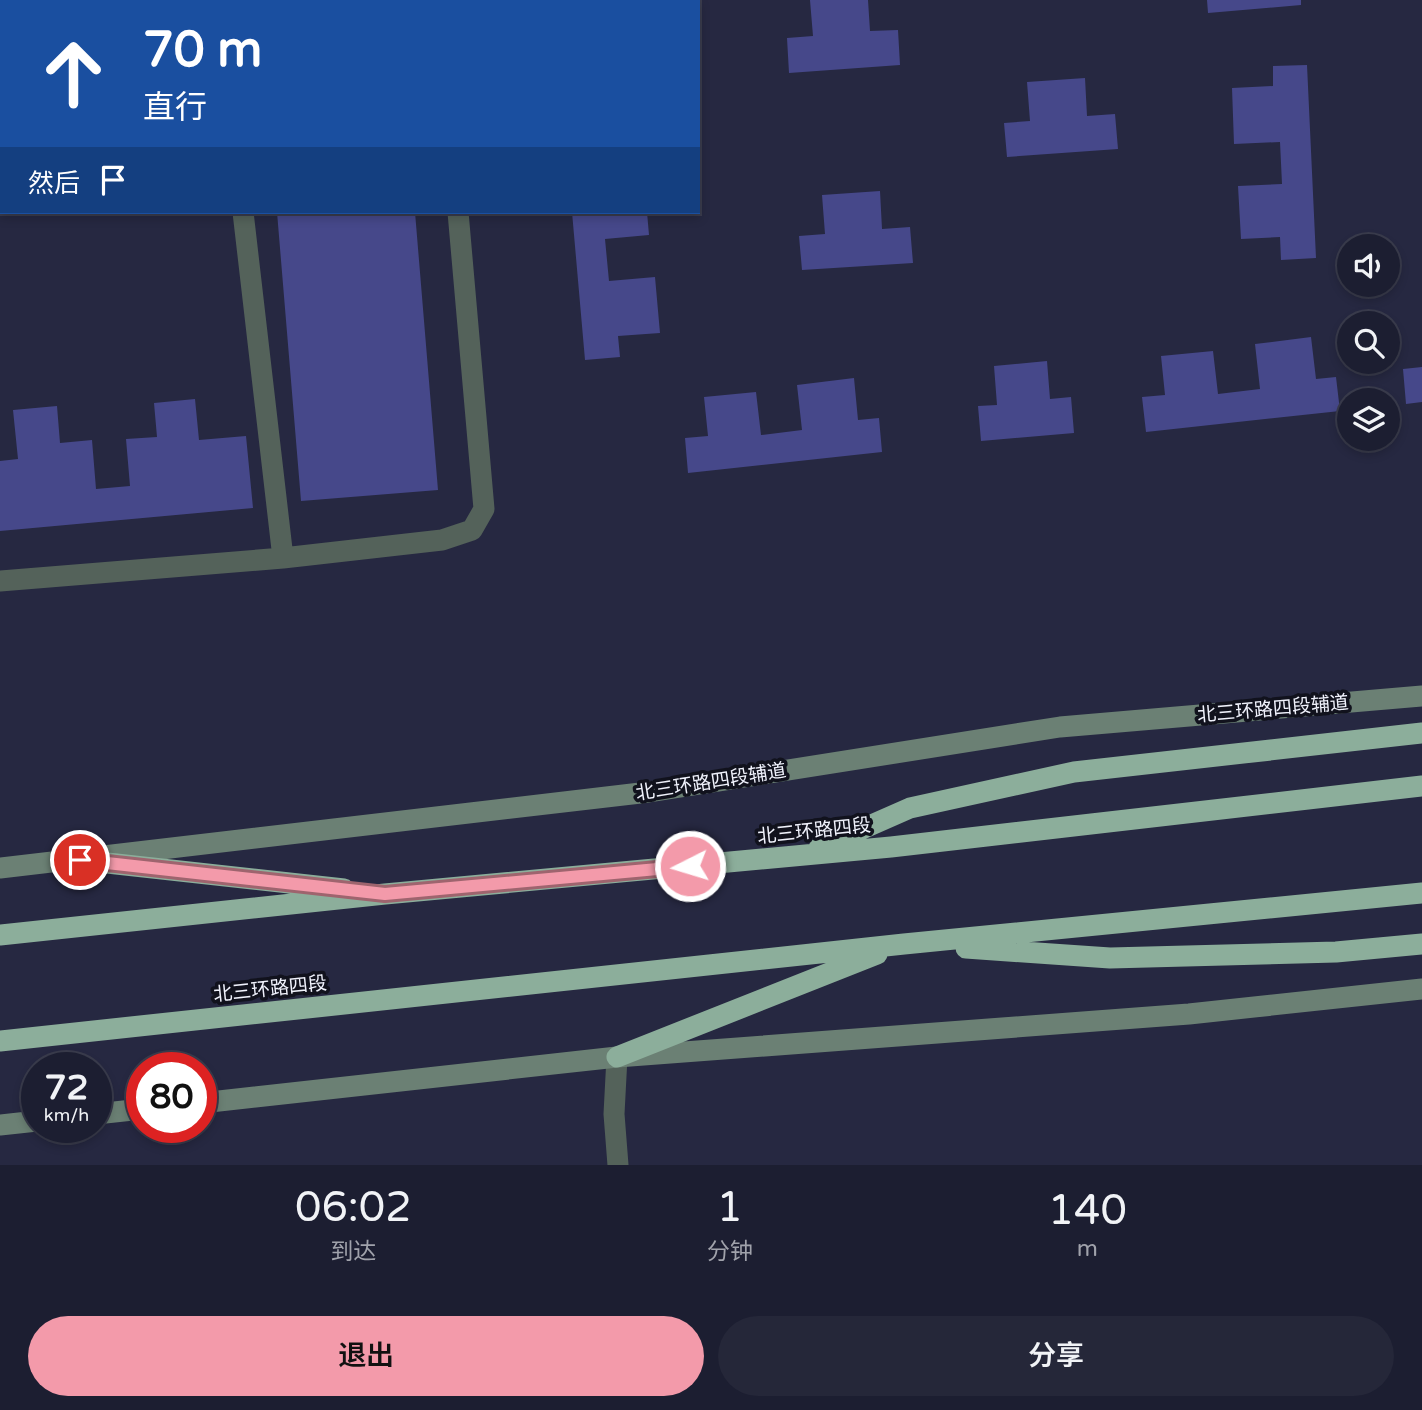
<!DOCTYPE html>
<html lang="zh">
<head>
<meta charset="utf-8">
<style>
	body { margin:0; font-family:"Varela Round","Noto Sans SC",sans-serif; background:#252739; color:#f1f3f6; height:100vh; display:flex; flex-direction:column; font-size:26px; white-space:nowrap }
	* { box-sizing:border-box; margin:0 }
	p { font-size:23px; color:#a0a2ab }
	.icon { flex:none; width:38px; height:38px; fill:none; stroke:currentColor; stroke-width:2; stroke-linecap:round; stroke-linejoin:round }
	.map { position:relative; height:1165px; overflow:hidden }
	.sheet { display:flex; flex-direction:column; background:#1c1e31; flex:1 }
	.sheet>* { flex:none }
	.hud { position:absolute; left:0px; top:0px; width:700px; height:214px; box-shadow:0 4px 10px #0003,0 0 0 2px #3a3c4d; background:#1a4fa0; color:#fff; overflow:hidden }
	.buttons { position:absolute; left:1337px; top:234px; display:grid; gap:14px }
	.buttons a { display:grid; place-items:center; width:63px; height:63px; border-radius:50%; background:#1c1e31; box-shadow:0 4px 10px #0003,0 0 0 2px #3a3c4d; font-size:35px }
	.speed { position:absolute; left:21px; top:1052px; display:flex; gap:14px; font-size:35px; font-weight:700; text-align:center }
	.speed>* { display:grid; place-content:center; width:91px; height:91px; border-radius:50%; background:#1c1e31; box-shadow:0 4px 10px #0003,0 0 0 2px #3a3c4d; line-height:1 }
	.speed small { font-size:18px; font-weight:400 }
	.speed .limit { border:10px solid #d22; background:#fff; color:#111 }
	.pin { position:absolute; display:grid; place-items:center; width:60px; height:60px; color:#fff; margin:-30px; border:4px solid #fff; border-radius:50%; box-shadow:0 2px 7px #0007 }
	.me { position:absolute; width:77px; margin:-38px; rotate:265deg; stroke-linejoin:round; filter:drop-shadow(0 0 5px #0008) }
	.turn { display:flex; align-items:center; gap:24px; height:147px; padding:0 28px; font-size:32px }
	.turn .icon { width:91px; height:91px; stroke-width:2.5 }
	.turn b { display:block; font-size:49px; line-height:60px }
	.then { display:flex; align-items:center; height:66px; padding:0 28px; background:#0003; gap:14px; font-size:26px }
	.eta { display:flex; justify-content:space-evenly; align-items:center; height:119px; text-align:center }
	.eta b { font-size:42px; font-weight:600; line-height:49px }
	.button { display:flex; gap:14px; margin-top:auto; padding:14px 28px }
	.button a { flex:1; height:80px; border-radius:42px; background:#f39aaa; color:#111; font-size:28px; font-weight:600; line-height:80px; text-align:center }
	.button a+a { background:#252739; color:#f1f3f6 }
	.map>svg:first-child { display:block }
	.building { fill:#46488a }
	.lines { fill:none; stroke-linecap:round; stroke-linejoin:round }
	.street { stroke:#54625a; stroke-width:21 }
	.secondary { stroke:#6b8074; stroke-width:21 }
	.highway { stroke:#8cae9b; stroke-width:21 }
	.route-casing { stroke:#9e646e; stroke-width:18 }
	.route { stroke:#f39aaa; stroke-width:12 }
	.labels { text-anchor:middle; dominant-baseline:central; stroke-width:7; stroke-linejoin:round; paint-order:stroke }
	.street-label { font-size:19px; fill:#f0f2fc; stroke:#11121d }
</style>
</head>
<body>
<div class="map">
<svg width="1422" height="1165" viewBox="0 0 1422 1165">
	<rect width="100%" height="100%" fill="#262841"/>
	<path class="building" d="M 810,0 L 868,0 L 870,31 L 898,30 L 900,65 L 789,73 L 787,38 L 813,36 Z
		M 1207,0 L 1301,0 L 1301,5 L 1208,13 Z
		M 1307,65 L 1316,258 L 1281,260 L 1280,237 L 1241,239 L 1238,186 L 1282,184 L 1280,142 L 1234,144 L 1232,88 L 1273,86 L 1273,66 Z
		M 1085,78 L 1087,116 L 1115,114 L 1118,149 L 1007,157 L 1004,123 L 1030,121 L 1027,82 Z
		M 880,191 L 882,229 L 910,227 L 913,263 L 802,270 L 799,236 L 825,234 L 822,195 Z
		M 277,212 L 415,212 L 438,490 L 301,501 Z
		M 572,212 L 647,212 L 649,235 L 605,239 L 609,281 L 655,277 L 660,333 L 618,336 L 620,357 L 585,360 Z
		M 1311,337 L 1316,379 L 1336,377 L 1340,411 L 1146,432 L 1142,397 L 1165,395 L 1161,356 L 1213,351 L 1218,394 L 1260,389 L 1255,344 Z
		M 1047,361 L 1050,399 L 1071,397 L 1074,433 L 981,441 L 978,406 L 997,405 L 994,366 Z
		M 1422,367 L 1422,402 L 1406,404 L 1403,369 Z
		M 854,378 L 858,420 L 879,418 L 882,452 L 688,473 L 685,438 L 708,436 L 704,397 L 756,392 L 761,435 L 802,430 L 797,385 Z
		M 195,399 L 199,440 L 246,436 L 253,508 L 0,531 L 0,461 L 18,459 L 13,410 L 57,406 L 60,443 L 92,440 L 96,489 L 130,486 L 126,439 L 157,437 L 154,403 Z"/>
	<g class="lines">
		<path class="street" d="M 219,0 L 219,2
			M 438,0 L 438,2
			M 243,212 L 283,558
			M 0,581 L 283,558 L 442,540 L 472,530 L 484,509 L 458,212
			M 617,1057 L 614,1114 L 618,1165"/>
		<path class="secondary" d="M 0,868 L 649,792 L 1060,727 L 1422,696
			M 201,1103 L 617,1057 L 1189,1014 L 1422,989
			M 96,1114 L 142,1109
			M 0,1125 L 37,1121"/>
		<path class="highway" d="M 819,848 L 910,808 L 1074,772 L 1422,733
			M 80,860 L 344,889
			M 0,935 L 385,894 L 891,847 L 1422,786
			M 966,948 L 1110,958 L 1336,952 L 1422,944
			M 0,1041 L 904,944 L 1422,893
			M 617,1057 L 877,954"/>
	</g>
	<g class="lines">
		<defs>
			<path id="route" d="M 80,860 L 385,894 L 690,866"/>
		</defs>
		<use href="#route" class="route-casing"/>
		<use href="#route" class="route"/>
	</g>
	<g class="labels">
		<g class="street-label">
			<text transform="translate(1273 709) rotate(-5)">北三环路四段辅道</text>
			<text transform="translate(711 782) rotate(-9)">北三环路四段辅道</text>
			<text transform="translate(814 831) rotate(-6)">北三环路四段</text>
			<text transform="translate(270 989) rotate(-6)">北三环路四段</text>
		</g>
	</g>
</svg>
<div class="buttons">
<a><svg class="icon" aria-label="sound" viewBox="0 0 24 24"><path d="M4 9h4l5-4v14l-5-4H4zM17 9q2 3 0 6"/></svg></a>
<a><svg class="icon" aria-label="search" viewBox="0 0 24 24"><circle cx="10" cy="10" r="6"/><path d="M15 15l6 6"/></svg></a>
<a><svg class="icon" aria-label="layers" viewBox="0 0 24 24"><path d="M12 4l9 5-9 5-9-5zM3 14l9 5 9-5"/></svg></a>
</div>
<div class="speed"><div>72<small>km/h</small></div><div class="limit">80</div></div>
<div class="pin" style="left:80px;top:860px;background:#d93025"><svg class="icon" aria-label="arrive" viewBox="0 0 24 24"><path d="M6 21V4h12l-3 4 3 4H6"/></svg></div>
<svg class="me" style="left:690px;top:866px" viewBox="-20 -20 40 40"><circle r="17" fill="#f39aaa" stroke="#fff" stroke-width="3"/><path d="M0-11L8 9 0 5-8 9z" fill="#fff"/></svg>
<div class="hud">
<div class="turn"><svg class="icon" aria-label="ahead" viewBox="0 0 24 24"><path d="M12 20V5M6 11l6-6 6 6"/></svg><div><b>70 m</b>直行</div></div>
<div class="then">然后<svg class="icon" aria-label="arrive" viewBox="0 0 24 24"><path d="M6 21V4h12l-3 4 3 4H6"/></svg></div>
</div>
</div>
<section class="sheet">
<div class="eta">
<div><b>06:02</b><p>到达</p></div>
<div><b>1</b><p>分钟</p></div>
<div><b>140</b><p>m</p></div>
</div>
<div class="button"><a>退出</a><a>分享</a></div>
</section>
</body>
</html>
